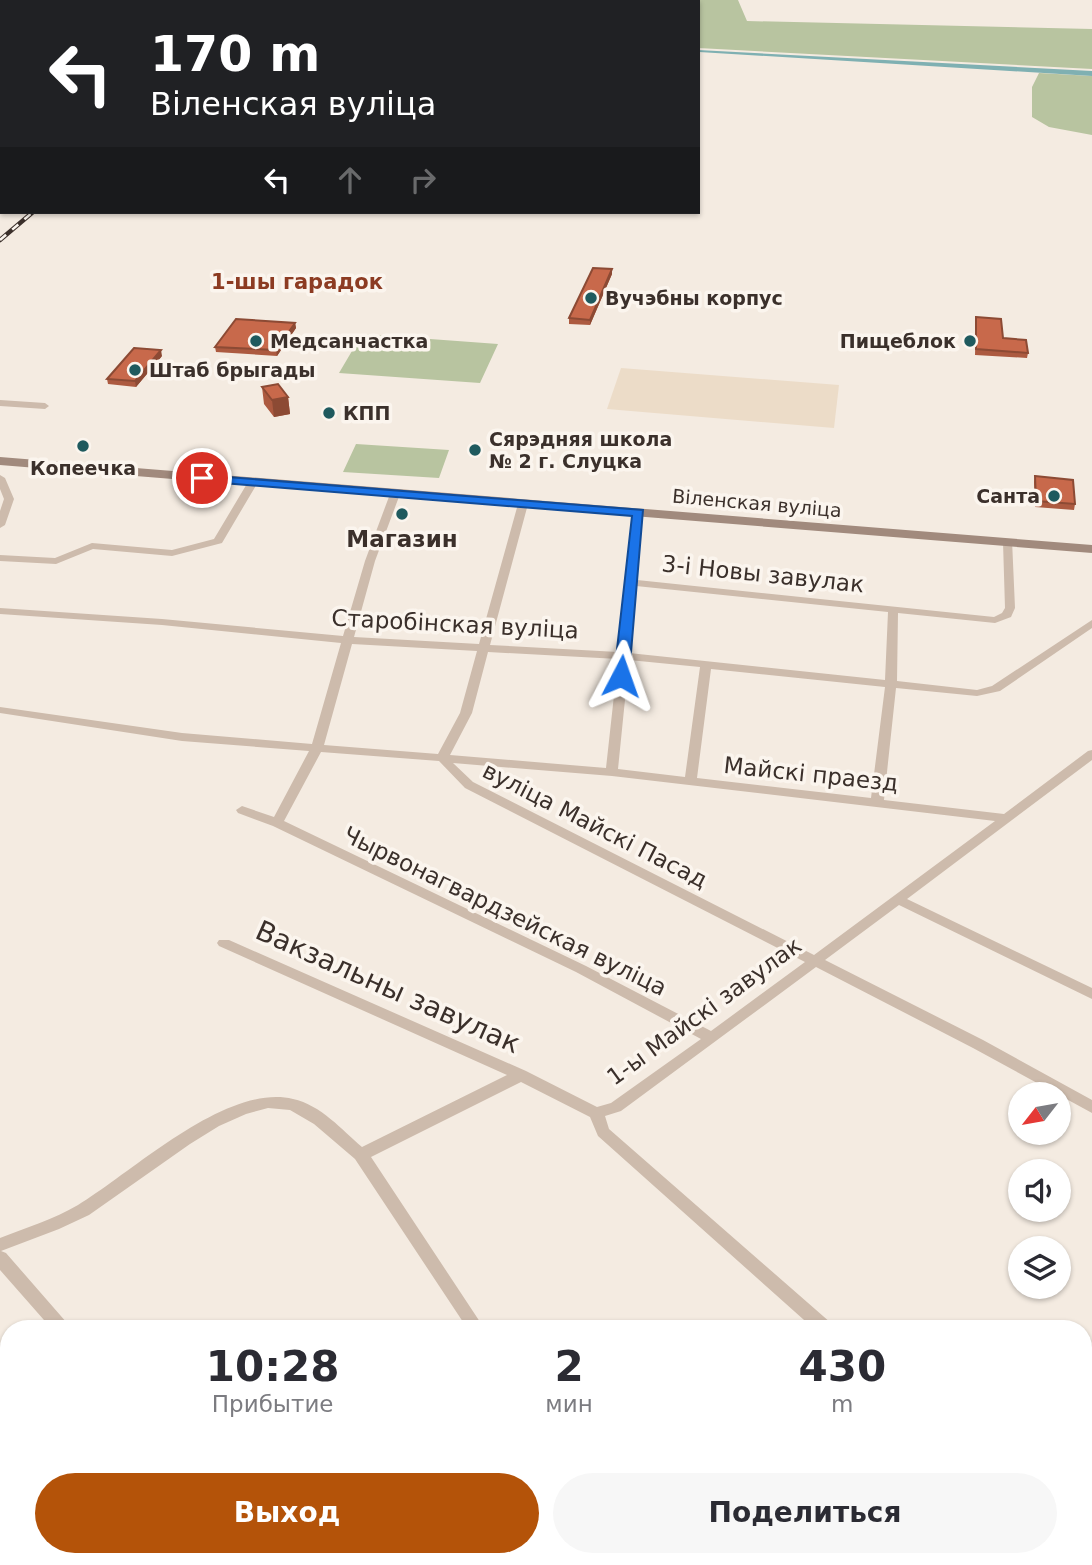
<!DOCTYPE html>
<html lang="ru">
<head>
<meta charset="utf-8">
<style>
	body { margin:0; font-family:"DejaVu Sans",sans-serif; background:#f7f7f7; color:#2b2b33; height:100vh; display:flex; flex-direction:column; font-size:26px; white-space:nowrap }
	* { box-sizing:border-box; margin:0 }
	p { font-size:23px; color:#7c7c81 }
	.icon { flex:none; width:38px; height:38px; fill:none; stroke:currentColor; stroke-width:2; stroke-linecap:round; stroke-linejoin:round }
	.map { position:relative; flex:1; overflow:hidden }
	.sheet { position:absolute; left:0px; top:1320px; width:1092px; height:247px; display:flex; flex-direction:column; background:#fff; border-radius:28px 28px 0 0; box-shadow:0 2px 5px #0004 }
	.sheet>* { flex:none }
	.banner { position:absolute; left:0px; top:0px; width:700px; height:214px; box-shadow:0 2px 5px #0004; background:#202124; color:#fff; overflow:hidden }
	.needle { width:46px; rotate:239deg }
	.fabs { position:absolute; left:1008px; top:1082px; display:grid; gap:14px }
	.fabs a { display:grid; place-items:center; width:63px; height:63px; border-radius:50%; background:#fff; box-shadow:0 2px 5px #0004; font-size:35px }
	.pin { position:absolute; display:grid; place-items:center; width:60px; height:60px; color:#fff; margin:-30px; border:4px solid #fff; border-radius:50%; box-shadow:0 2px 7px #0007 }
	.me { position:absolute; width:77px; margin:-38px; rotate:4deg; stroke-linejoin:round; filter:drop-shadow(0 0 5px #0008) }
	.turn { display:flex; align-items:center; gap:24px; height:147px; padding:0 35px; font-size:32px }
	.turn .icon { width:91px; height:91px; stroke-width:2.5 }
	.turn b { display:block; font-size:49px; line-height:60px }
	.lanes { display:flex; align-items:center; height:66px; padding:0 35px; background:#0003; justify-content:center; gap:35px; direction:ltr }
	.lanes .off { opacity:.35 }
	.eta { display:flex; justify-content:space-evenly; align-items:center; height:119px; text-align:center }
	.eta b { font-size:42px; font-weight:600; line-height:49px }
	.cta { display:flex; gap:14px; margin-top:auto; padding:14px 35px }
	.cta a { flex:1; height:80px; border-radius:42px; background:#b45309; color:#fff; font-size:28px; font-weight:600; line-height:80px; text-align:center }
	.cta a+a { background:#f7f7f7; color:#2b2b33 }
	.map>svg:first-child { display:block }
	.green { fill:#b8c4a0 }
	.plaza { fill:#ecdcc8 }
	.water { fill:#7fb0b2 }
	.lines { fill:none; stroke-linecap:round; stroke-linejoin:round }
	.stream { stroke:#7fb0b2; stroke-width:2 }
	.river { fill:#7fb0b2; fill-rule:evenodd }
	.minor { fill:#cdbbac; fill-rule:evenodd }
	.tertiary { fill:#cdbbac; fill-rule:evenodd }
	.secondary { fill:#a18a7d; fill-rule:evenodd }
	.rail-far2-casing { stroke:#3b302b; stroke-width:2.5 }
	.rail-far1-casing { stroke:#3b302b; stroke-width:4.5 }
	.rail-casing { stroke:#3b302b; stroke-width:9 }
	.rail-far2 { stroke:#fbf5ee; stroke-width:2; stroke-dasharray:6; stroke-linecap:butt }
	.rail-far1 { stroke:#fbf5ee; stroke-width:2.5; stroke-dasharray:8; stroke-linecap:butt }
	.rail { stroke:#fbf5ee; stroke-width:6; stroke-dasharray:18; stroke-linecap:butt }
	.wall { fill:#ac5a40 }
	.shaded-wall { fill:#8c4a34 }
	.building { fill:#c8694b; stroke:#8c4a34; stroke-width:2 }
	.route { fill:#1a73e8; stroke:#114b97; stroke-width:2 }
	.poi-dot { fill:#1f5a5e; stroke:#fbf5ee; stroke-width:2.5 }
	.labels { text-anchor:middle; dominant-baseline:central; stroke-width:7; stroke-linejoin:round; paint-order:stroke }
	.far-poi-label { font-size:19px; font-weight:bold; fill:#3b302b; stroke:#fbf5ee; text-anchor:start }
	.far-street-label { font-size:19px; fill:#3b302b; stroke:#fbf5ee }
	.far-neighbourhood-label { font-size:21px; font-weight:bold; fill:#8c3b22; stroke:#fbf5ee }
	.poi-label { font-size:23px; font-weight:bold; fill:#3b302b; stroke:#fbf5ee }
	.street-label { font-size:23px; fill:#3b302b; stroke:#fbf5ee }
	.near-street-label { font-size:28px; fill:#3b302b; stroke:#fbf5ee }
</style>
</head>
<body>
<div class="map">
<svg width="1092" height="1565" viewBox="0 0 1092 1565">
	<rect width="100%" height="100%" fill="#f4ebe1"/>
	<path class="green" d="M 388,0 L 738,0 L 747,21 L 1092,29 L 1092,69 L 698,48 L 698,2 L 385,2 Z
		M 1039,73 L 1092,76 L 1092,135 L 1049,127 L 1032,117 L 1032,87 Z
		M 362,334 L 498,344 L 480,383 L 339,373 Z
		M 356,444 L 449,450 L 439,478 L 343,472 Z"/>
	<path class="plaza" d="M 621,368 L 839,385 L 834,428 L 607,409 Z"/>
	<path class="water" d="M 698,50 L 1092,71 L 1092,76 L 699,52 Z"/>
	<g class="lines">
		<path class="stream" d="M 298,2 L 301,0"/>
		<path class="river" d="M 77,0 L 98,0 L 99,2 L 79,2 Z
			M 0,55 L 2,55 L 2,63 L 0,63 Z"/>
		<path class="minor" d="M 0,400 L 45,403 L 49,406 L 45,409 L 0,406 Z
			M 0,475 L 5,478 L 14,499 L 5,525 L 0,528 L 0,511 L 4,499 L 0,489 Z
			M 253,479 L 258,482 L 222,543 L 172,556 L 93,549 L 56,564 L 0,561 L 0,555 L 55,558 L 92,543 L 172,550 L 214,539 L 248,482 Z
			M 395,491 L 400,494 L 375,561 L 354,637 L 479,644 L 518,504 L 523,501 L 528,504 L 490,645 L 618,652 L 626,584 L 624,582 L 626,580 L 633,513 L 638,510 L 643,513 L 637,580 L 994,617 L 1002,613 L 1005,608 L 1003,542 L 1004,540 L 1012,540 L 1015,608 L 1011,617 L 995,623 L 898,613 L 897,681 L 977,690 L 992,686 L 1092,620 L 1092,628 L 1000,691 L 977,696 L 896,688 L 884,800 L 1004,814 L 1088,751 L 1092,750 L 1092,760 L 907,899 L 1092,988 L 1092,999 L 899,905 L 825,960 L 983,1040 L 1092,1100 L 1092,1113 L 973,1048 L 816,967 L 621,1111 L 605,1116 L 609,1129 L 831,1323 L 833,1328 L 813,1328 L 598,1136 L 590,1117 L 521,1082 L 371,1157 L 484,1328 L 467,1328 L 355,1159 L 314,1124 L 290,1110 L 268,1108 L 246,1114 L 219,1126 L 190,1144 L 89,1215 L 59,1229 L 1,1251 L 6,1253 L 67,1323 L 69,1328 L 51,1328 L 0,1270 L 0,1238 C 26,1228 54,1219 78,1205 C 133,1172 226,1083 293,1099 C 321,1105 342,1130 362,1147 L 507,1075 L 219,946 L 217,943 L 219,940 L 229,940 L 526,1071 L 597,1107 L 611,1103 L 701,1039 L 576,972 L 273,826 L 238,813 L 236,810 L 242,806 L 274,817 L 309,751 L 182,741 L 0,713 L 0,707 L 182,733 L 312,744 L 341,643 L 162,625 L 0,614 L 0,608 L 162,619 L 343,636 L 365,561 L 390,494 ZM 636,586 L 888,612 L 885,680 L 629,653 ZM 352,644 L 477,651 L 460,713 L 438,754 L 324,745 ZM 488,652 L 618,659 L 606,768 L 450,755 L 472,713 ZM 629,660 L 700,667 L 685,777 L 618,769 ZM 711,669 L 885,687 L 871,798 L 697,778 ZM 321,752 L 439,761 L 465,788 L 805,962 L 711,1031 L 586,966 L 284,821 ZM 453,763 L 612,776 L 995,821 L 814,955 L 473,782 Z
			M 317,1558 L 344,1558 L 349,1565 L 321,1565 Z
			M 1057,1558 L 1081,1558 L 1085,1565 L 1061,1565 Z"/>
		<path class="tertiary" d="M 0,0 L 8,0 L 9,2 L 2,2 Z
			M 0,23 L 2,23 L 0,28 Z"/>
		<path class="secondary" d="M 0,457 L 1092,545 L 1092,553 L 0,465 Z"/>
		<defs>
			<path id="rail-far2" d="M 375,2 L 379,0"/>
			<path id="rail-far1" d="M 0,240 L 33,212"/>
			<path id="rail" d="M 0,1372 L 9,1382
				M 0,1468 L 9,1473
				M 124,1558 L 130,1565
				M 157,1558 L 163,1565"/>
		</defs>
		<use href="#rail-far2" class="rail-far2-casing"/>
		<use href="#rail-far1" class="rail-far1-casing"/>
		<use href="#rail" class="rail-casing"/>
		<use href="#rail-far2" class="rail-far2"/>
		<use href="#rail-far1" class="rail-far1"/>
		<use href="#rail" class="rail"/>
	</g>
	<path class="wall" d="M 612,269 L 612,274 L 590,325 L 569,324 L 569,318 Z
		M 976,317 L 1003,338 L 1028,353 L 1027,358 L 975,355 Z
		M 295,323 L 296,328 L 277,356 L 216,352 L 215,347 Z
		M 162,356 L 136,387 L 108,384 L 107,379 Z
		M 262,387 L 288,397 L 290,414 L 274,417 L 264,404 Z
		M 1035,476 L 1075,504 L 1074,510 L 1035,507 L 1034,482 Z"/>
	<path class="shaded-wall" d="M 612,269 L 612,274 L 590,325 L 590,320 Z
		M 295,323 L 296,328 L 277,356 L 276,350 Z
		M 161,350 L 162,356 L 136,387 L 135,381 Z
		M 288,397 L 290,414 L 274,417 L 272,400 Z"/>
	<path class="building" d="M 593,268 L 612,269 L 590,320 L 569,318 Z
		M 976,317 L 1001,319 L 1003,338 L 1026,340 L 1028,353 L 976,349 Z
		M 236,319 L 295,323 L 276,350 L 215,347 Z
		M 134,348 L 161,350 L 135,381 L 107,379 Z
		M 278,384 L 288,397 L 272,400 L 262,387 Z
		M 1035,476 L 1073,480 L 1075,504 L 1036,501 Z"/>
	<path class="route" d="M 202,475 L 643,510 L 629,676 L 621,680 L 614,676 L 632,516 L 198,481 L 196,478 Z"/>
	<g class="poi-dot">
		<circle cx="591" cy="298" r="7"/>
		<circle cx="256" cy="341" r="7"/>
		<circle cx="970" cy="341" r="7"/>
		<circle cx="135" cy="370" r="7"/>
		<circle cx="329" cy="413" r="7"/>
		<circle cx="83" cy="446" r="7"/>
		<circle cx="475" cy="450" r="7"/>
		<circle cx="1054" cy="496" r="7"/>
		<circle cx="402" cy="514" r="7"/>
	</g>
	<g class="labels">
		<g class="far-poi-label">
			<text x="605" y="298">Вучэбны корпус</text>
			<text x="270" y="341">Медсанчастка</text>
			<text x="956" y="341" text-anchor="end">Пищеблок</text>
			<text x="149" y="370">Штаб брыгады</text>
			<text x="343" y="413">КПП</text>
			<text x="489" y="439">Сярэдняя школа<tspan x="489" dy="22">№ 2 г. Слуцка</tspan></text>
			<text x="83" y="468" text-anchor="middle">Копеечка</text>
			<text x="1040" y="496" text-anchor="end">Санта</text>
		</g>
		<g class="far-street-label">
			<text transform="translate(757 503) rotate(5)">Віленская вуліца</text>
		</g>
		<g class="far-neighbourhood-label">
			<text x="297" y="282">1-шы гарадок</text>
		</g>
		<g class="poi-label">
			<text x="402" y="539">Магазин</text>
		</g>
		<g class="street-label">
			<text transform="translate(763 574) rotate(6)">3-і Новы завулак</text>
			<text transform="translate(455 624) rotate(3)">Старобінская вуліца</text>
			<text transform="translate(811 774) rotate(6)">Майскі праезд</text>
			<text transform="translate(595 825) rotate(27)">вуліца Майскі Пасад</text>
			<text transform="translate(505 911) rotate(26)">Чырвонагвардзейская вуліца</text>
			<text transform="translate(704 1011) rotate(-36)">1-ы Майскі завулак</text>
		</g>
		<g class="near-street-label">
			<text transform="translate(388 987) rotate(24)">Вакзальны завулак</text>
		</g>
	</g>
</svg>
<div class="fabs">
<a><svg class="needle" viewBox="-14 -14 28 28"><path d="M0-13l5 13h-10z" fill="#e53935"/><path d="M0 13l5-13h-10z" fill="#7c7c81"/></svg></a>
<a><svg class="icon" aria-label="sound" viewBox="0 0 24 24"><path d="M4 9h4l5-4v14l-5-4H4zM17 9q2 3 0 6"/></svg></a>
<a><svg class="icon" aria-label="layers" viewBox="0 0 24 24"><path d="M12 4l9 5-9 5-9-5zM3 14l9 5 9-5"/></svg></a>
</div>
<div class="pin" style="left:202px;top:478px;background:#d93025"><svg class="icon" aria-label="arrive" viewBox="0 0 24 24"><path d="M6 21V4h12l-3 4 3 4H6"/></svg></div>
<svg class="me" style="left:621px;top:676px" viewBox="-20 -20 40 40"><path d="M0-17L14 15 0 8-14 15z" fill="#1a73e8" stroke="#fff" stroke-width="4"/></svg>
<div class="banner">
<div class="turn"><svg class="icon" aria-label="left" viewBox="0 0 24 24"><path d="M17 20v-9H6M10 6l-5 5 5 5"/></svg><div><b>170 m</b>Віленская вуліца</div></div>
<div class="lanes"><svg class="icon" aria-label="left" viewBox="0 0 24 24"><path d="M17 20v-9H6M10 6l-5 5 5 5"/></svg><svg class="icon off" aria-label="ahead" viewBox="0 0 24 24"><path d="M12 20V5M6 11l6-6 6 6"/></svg><svg class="icon off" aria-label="right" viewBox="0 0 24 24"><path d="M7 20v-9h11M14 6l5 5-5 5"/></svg></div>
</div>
<section class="sheet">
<div class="eta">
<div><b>10:28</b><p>Прибытие</p></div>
<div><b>2</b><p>мин</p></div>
<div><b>430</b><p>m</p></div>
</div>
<div class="cta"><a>Выход</a><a>Поделиться</a></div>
</section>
</div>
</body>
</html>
